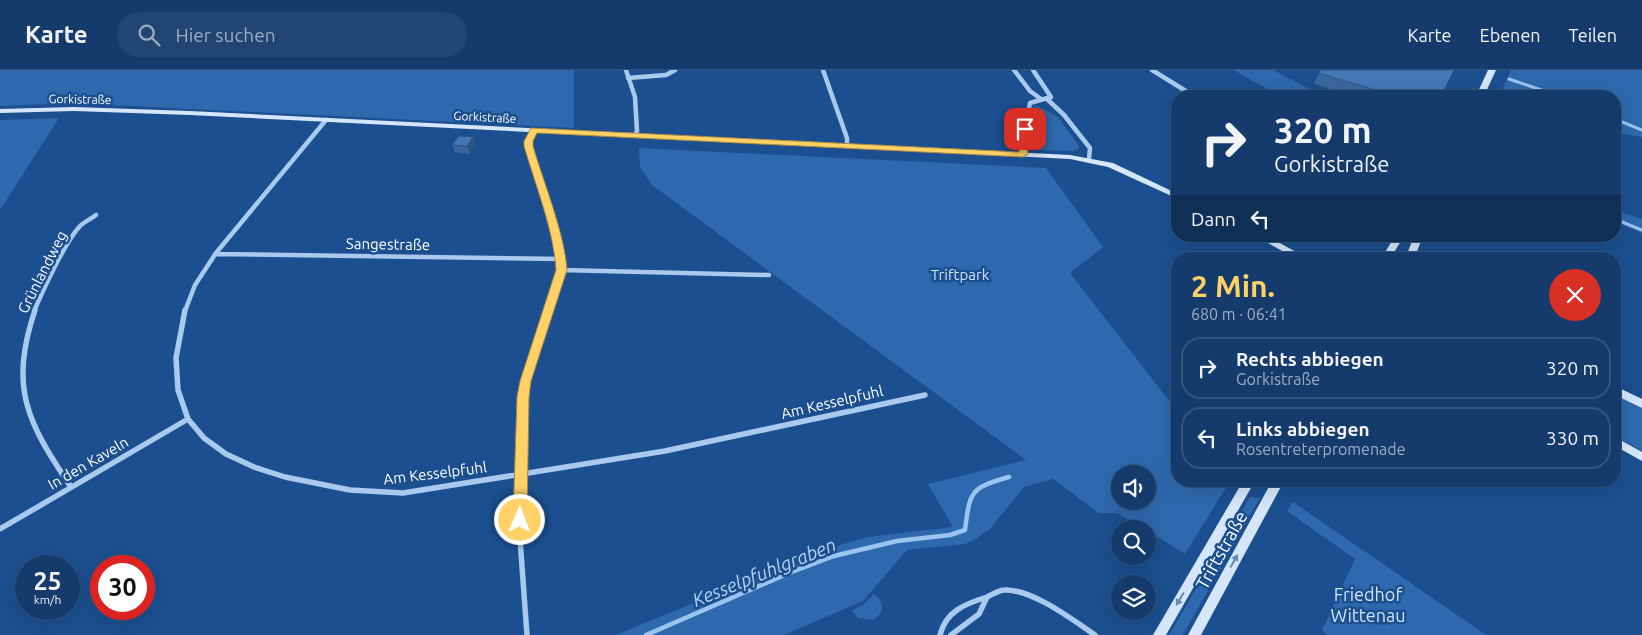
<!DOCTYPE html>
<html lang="de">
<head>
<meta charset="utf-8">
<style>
	body { margin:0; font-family:Ubuntu,sans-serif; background:#214673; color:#f1f3f6; height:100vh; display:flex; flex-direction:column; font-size:19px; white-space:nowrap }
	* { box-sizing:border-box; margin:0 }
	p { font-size:16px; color:#9dadc1 }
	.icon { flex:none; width:28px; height:28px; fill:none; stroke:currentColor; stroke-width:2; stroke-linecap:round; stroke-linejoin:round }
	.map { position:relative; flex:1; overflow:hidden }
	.drawer { position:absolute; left:1171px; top:182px; width:450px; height:235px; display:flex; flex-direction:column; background:#143b6b; border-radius:20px; box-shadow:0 5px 20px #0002,0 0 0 1px #33557e }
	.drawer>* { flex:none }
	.hud { position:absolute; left:1171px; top:20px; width:450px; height:152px; border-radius:20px; box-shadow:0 5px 20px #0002,0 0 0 1px #33557e; background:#143b6b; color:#f1f3f6; overflow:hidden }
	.buttons { position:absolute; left:1111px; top:395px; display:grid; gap:10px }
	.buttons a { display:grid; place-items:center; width:45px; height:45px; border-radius:50%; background:#143b6b; box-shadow:0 5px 20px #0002,0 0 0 1px #33557e; font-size:25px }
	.speed { position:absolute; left:15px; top:485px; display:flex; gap:10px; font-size:25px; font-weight:700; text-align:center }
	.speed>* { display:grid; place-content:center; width:65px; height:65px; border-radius:50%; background:#143b6b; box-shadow:0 5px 20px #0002,0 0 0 1px #33557e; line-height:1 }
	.speed small { font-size:12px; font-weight:400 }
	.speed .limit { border:8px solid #d22; background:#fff; color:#111 }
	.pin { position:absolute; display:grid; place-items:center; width:42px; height:42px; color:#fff; margin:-21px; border-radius:10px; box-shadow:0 2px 8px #0006 }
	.me { position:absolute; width:55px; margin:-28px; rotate:1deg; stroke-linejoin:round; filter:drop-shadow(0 0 4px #0008) }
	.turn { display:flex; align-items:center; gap:18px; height:105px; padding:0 20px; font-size:22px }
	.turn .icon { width:65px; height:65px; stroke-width:2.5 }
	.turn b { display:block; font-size:35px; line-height:42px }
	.then { display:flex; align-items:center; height:48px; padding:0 20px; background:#0003; gap:10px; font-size:19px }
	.round { display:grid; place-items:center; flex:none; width:52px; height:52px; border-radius:26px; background:#214673 }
	.head { display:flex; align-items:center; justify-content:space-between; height:85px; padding:0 20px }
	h1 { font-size:30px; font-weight:700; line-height:38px; color:#ffd166 }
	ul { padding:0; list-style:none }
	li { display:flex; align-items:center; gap:15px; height:62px; margin:0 10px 8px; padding:0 10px; border:2px solid #33557e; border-radius:20px }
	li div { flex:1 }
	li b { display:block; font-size:19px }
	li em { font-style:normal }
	header { display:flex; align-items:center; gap:30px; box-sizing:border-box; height:70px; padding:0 25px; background:#143b6b; border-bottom:1px solid #33557e }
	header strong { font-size:24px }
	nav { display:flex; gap:28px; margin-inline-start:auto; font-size:18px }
	.search { width:350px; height:45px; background:#214673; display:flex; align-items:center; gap:12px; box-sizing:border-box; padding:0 18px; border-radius:28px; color:#9dadc1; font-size:19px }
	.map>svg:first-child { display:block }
	.green { fill:#2e69ad; fill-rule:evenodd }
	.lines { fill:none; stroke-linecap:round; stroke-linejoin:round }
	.stream-far1 { stroke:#9cc4f0; stroke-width:3 }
	.stream { stroke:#9cc4f0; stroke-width:4.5 }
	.minor-far1 { stroke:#a9c9ee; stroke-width:4.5 }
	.minor { stroke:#a9c9ee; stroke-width:5.5 }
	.secondary { fill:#d6e6fa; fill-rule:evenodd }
	.wall { fill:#3a679d }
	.shaded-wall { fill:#305480 }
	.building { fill:#4478b7; stroke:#305480 }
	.oneway { fill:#668bba }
	.route { fill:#ffd166; stroke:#a68842 }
	.labels { text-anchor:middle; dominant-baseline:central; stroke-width:5; stroke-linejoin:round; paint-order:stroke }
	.far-street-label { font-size:12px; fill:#fff; stroke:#1b4f8f }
	.street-label { font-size:15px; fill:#fff; stroke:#1b4f8f }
	.park-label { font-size:15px; fill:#cfe3fa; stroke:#1b4f8f }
	.near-street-label { font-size:18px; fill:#fff; stroke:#1b4f8f }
	.near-park-label { font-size:18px; fill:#cfe3fa; stroke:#1b4f8f }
	.near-water-label { font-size:19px; font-style:italic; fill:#b5d3f5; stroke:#1b4f8f }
</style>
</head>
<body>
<header>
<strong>Karte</strong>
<div class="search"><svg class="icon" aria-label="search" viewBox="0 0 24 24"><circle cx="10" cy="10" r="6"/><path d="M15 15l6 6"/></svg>Hier suchen</div>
<nav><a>Karte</a><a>Ebenen</a><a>Teilen</a></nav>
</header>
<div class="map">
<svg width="1642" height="565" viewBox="0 0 1642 565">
	<rect width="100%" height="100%" fill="#1b4f8f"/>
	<path class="green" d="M 0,0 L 574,0 L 574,58 L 72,33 L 0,36 Z
		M 1233,0 L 1273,0 L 1323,26 L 1281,26 Z
		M 1511,0 L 1642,0 L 1642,67 L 1615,63 L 1615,26 L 1499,26 Z
		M 1036,35 L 1058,47 L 1079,76 L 1078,79 L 1073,81 L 1038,80 L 1027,75 L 1032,37 Z
		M 59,48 L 0,140 L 0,50 Z
		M 639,78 L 1046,98 L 1103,177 L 1070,203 L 1177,341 L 1178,411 L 1230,411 L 1185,484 L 1148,461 L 1148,459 L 1143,459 L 1117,443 L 1099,443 L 1053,409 L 1024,417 L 990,459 L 977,468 L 965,474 L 907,480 L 863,531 L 784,565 L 616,565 L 817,482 L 867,467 L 953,457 L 928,414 L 1026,390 L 652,115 L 640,97 ZM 1120,404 L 1148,404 L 1148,431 L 1120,431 Z
		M 1615,140 L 1642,149 L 1642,163 L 1615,152 Z
		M 1615,324 L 1642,338 L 1642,381 L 1615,366 Z
		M 1250,427 L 1260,428 L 1183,565 L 1169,565 Z
		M 1293,432 L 1479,560 L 1487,565 L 1327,565 L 1322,560 L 1355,489 L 1287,441 Z
		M 874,524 C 885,531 885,543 873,550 L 858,548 L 852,540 L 863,535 Z"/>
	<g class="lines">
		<path class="stream-far1" d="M 1509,9 L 1559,26
			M 1615,49 L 1642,60
			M 1615,149 L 1642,160"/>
		<path class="stream" d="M 646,565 L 789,503 L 834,486 L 897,471 L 950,465 L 965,460 C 970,421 970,418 1009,407"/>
		<path class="minor-far1" d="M 626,0 L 635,27 L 637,61 L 635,65
			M 823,0 L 847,68 L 847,75
			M 1014,0 L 1030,21 L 1041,29
			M 1152,0 L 1194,26
			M 628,8 L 666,5 L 675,0
			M 1047,29 L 1064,45 L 1090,78 L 1089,89
			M 534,60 L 528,71 L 553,154 L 559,186 L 561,200 L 548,241
			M 1023,85 L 1023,72 L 1030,33 L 1051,27 L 1033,0
			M 215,184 L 561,189
			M 561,200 L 769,205
			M 34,241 C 43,220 65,172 80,156 C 84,152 91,149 96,145
			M 185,241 L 195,215 L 216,183 L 326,50"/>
		<path class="minor" d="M 35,240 C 9,318 27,352 71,417
			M 185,240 L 176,288 L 178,320 L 188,349 L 204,368 L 226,384 L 254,397 L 285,407 L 350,420 L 403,423 L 665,381 L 925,325
			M 0,459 L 188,349
			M 527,565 L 520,469 L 523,327 L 526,311 L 548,240
			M 940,565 C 946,541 965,534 987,527
			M 951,565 L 979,544 L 987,527 C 993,524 999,520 1005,520 C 1032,519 1073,550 1095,565"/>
		<path class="secondary" d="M 1488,0 L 1496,0 L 1484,26 L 1476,26 Z
			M 74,37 L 190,41 L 1070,85 L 1113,93 L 1178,124 L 1178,129 L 1108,97 L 1070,89 L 190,45 L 74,41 L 0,43 L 0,39 Z
			M 1255,166 L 1267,166 L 1309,189 L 1297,189 Z
			M 1395,166 L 1404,166 L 1390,189 L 1381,189 Z
			M 1414,166 L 1423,166 L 1414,189 L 1405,189 Z
			M 1615,316 L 1642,329 L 1642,338 L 1615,325 Z
			M 1615,367 L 1642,382 L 1642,391 L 1615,376 Z
			M 1243,411 L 1255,411 L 1166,565 L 1153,565 Z
			M 1272,411 L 1284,411 L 1201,565 L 1188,565 Z"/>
	</g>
	<path class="wall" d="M 1319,3 L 1441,26 L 1354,26 L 1314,14 Z
		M 473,67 L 476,74 L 469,84 L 455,82 L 452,75 Z"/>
	<path class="shaded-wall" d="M 473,67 L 476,74 L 469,84 L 467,76 Z"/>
	<path class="building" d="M 1321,0 L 1454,0 L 1441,26 L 1395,26 L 1319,3 Z
		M 459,66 L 473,67 L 467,76 L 452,75 Z"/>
	<defs><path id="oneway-solid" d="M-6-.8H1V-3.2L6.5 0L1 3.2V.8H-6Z" transform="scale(1.25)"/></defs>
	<g class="oneway">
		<use href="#oneway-solid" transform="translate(1234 491) rotate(-61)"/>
		<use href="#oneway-solid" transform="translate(1180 529) rotate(121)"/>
	</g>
	<path class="route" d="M 1025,56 L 1029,59 L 1027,72 L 1028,84 L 1023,87 L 537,63 L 533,71 L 533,76 C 544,114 564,161 567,200 L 531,311 L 529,327 L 527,450 L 525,454 L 520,456 L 515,454 L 513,450 L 517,327 L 520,311 L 556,200 C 554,161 535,114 524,76 L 524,71 L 531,58 L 1019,82 L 1021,59 Z"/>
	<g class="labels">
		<g class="far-street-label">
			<text transform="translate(80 29) rotate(1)">Gorkistraße</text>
			<text transform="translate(485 47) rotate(3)">Gorkistraße</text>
		</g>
		<g class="street-label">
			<text transform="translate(388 174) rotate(1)">Sangestraße</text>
			<text transform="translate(42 202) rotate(-63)">Grünlandweg</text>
			<text transform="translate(832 332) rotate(-13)">Am Kesselpfuhl</text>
			<text transform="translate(88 393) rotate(-30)">In den Kaveln</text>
			<text transform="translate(435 403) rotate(-7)">Am Kesselpfuhl</text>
		</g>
		<g class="park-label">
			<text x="960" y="204">Triftpark</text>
		</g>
		<g class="near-street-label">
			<text transform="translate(1221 480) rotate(-61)">Triftstraße</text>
		</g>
		<g class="near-park-label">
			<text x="1368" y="524">Friedhof<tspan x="1368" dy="21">Wittenau</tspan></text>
		</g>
		<g class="near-water-label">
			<text transform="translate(764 502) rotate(-22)">Kesselpfuhlgraben</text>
		</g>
	</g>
</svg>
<div class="buttons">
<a><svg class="icon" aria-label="sound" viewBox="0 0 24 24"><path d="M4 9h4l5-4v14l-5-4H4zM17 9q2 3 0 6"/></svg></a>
<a><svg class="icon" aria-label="search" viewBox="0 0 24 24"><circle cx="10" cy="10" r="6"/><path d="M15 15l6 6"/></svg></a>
<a><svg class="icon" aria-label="layers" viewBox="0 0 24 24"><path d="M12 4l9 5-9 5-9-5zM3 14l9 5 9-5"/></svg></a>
</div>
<div class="speed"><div>25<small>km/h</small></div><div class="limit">30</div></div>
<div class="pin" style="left:1025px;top:59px;background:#d93025"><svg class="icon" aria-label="arrive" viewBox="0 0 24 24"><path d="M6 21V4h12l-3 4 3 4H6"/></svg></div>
<svg class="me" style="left:520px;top:450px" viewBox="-20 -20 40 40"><circle r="17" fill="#ffd166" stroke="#fff" stroke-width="3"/><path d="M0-11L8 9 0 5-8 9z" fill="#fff"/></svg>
<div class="hud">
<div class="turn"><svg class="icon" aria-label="right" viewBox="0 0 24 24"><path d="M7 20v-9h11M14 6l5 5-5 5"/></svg><div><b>320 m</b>Gorkistraße</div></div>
<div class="then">Dann<svg class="icon" aria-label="left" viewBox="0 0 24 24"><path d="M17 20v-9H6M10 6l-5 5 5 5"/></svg></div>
</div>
<section class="drawer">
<div class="head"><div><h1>2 Min.</h1><p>680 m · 06:41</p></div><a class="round" style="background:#d93025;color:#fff"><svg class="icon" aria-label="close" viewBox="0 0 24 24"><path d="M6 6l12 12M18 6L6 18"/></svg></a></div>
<ul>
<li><svg class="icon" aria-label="right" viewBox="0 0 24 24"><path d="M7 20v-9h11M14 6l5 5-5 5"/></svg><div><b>Rechts abbiegen</b><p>Gorkistraße</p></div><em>320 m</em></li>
<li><svg class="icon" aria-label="left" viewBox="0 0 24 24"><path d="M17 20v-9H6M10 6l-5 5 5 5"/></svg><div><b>Links abbiegen</b><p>Rosentreterpromenade</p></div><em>330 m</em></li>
</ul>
</section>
</div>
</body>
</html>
